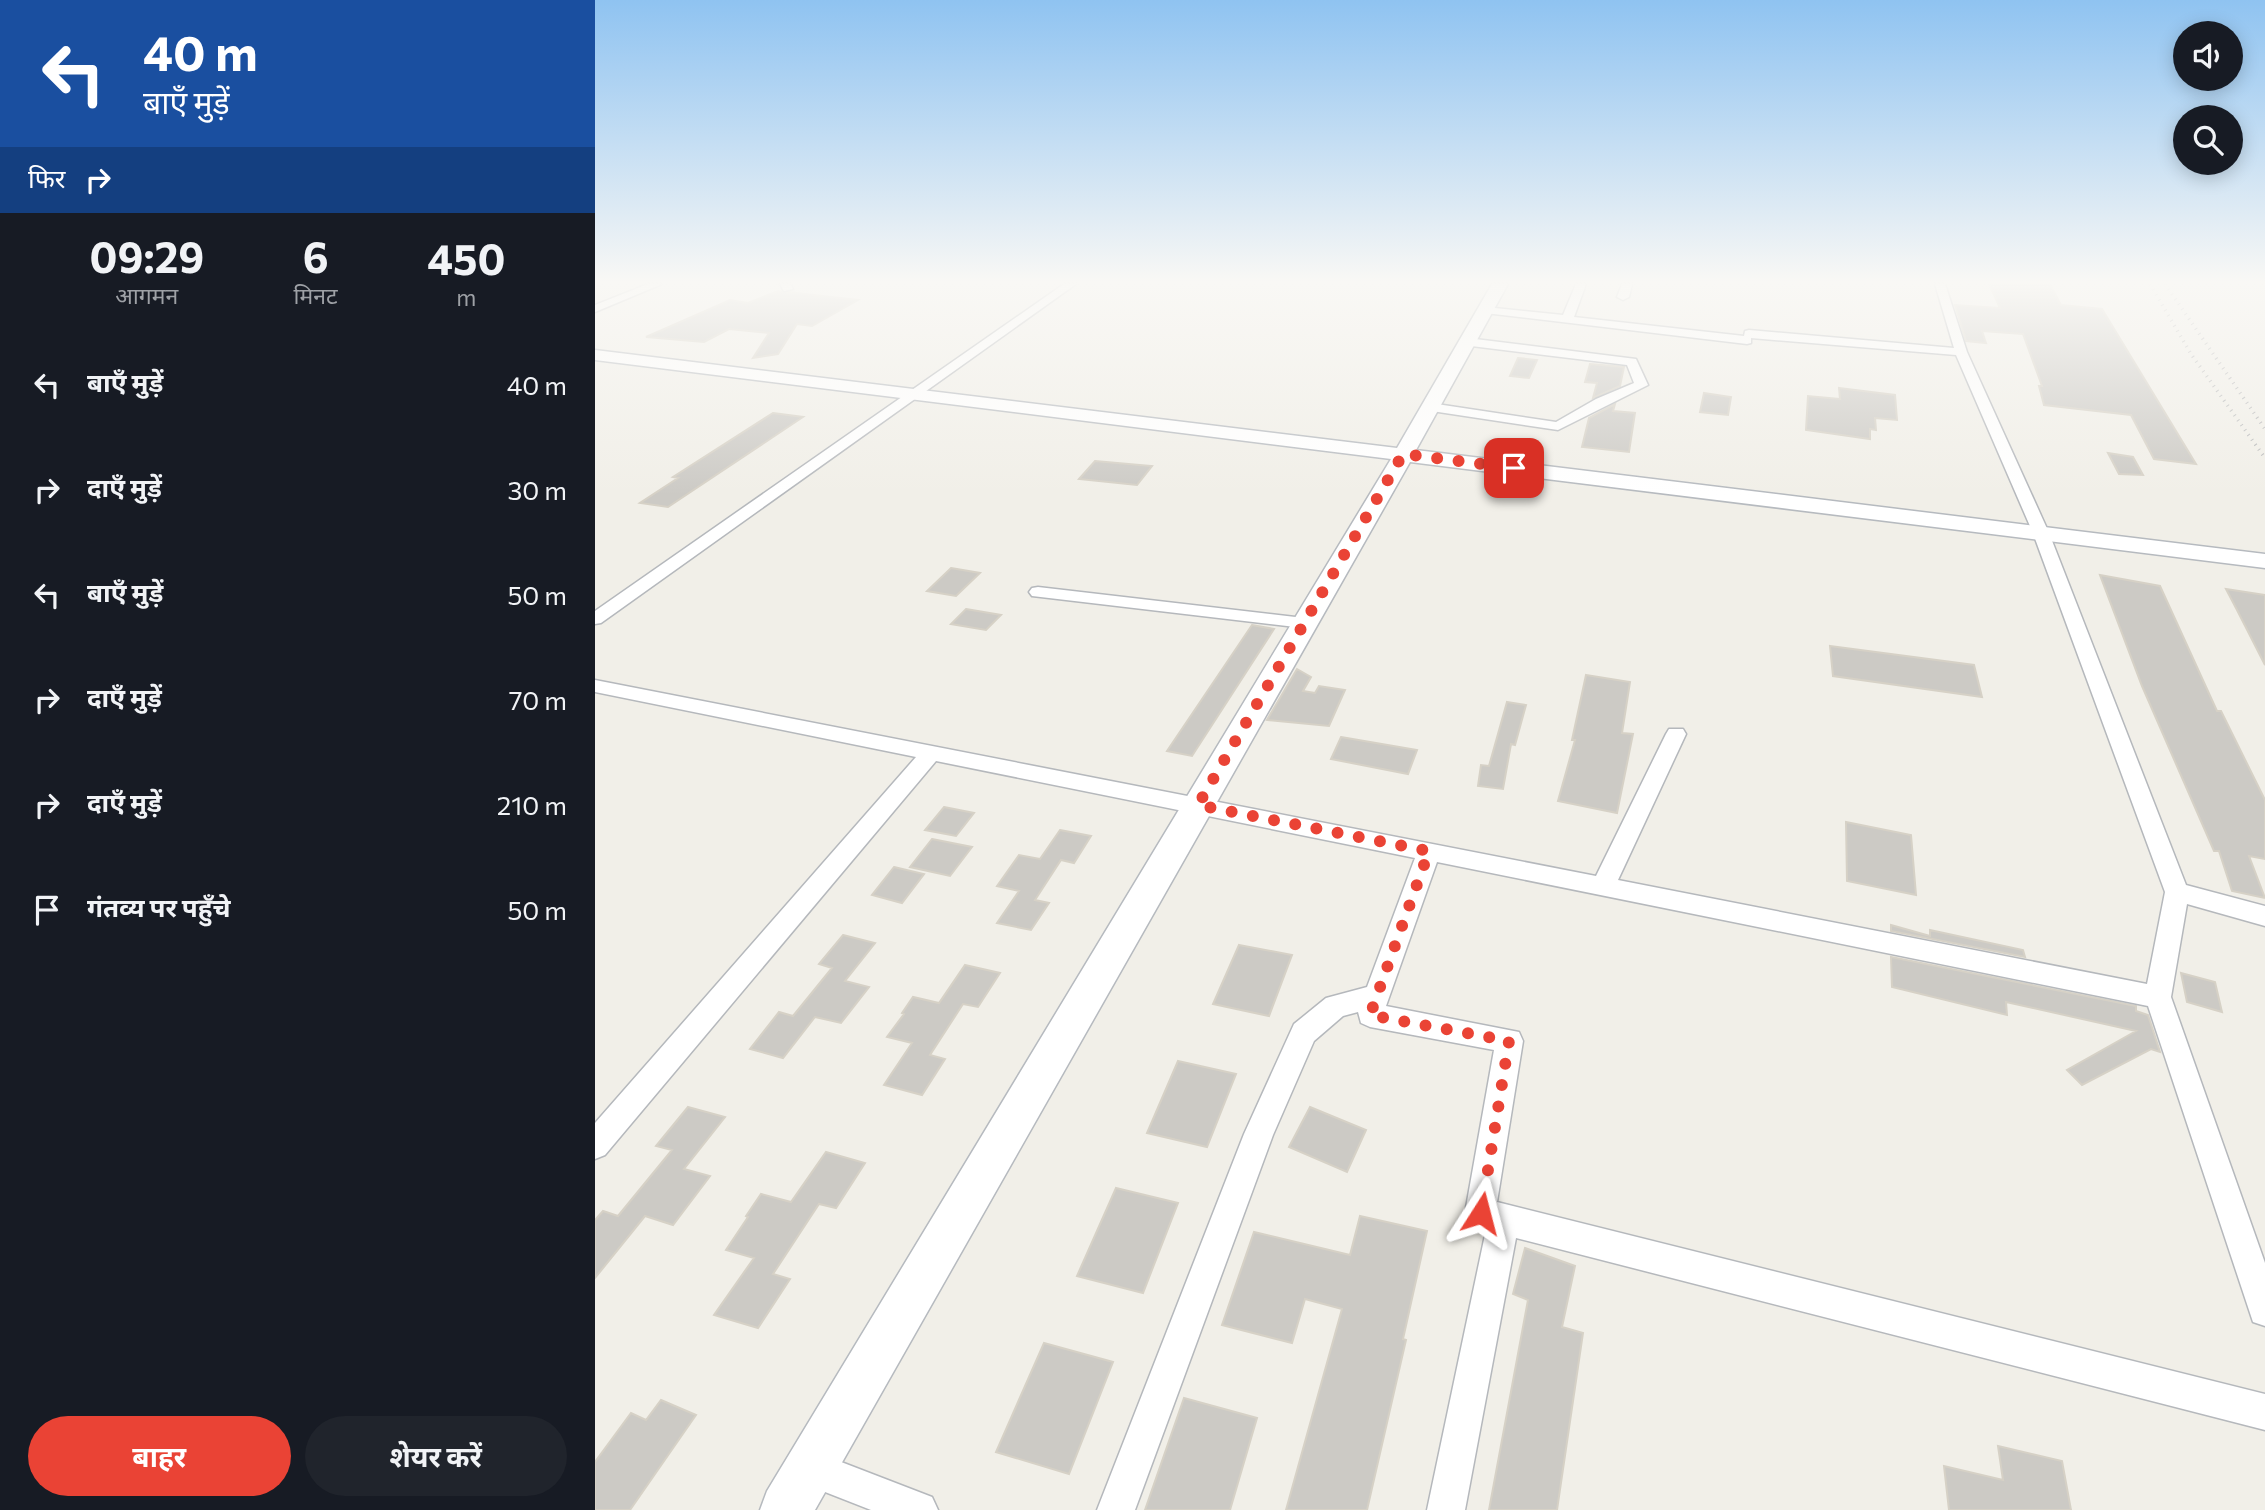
<!DOCTYPE html>
<html lang="hi">
<head>
<meta charset="utf-8">
<style>
	body { margin:0; font-family:Commissioner,"Noto Sans Devanagari",sans-serif; background:#20242c; color:#f1f3f6; height:100vh; display:flex; flex-direction:column; font-size:26px; white-space:nowrap }
	* { box-sizing:border-box; margin:0 }
	p { font-size:23px; color:#9ea1a6 }
	.icon { flex:none; width:38px; height:38px; fill:none; stroke:currentColor; stroke-width:2; stroke-linecap:round; stroke-linejoin:round }
	.map { position:relative; flex:1; overflow:hidden }
	.drawer { display:flex; flex-direction:column; background:#171b24; width:595px }
	.drawer>* { flex:none }
	.hud { background:#1a4fa0; color:#fff; overflow:hidden }
	.tools { position:absolute; left:1578px; top:21px; display:grid; gap:14px }
	.tools a { display:grid; place-items:center; width:70px; height:70px; border-radius:50%; background:#171b24; box-shadow:0 4px 18px #0003; font-size:35px }
	.pin { position:absolute; display:grid; place-items:center; width:60px; height:60px; color:#fff; margin:-30px; border-radius:14px; box-shadow:0 4px 10px #0006 }
	.me { position:absolute; width:77px; margin:-38px; rotate:9deg; stroke-linejoin:round; filter:drop-shadow(0 0 5px #0008) }
	.turn { display:flex; align-items:center; gap:24px; height:147px; padding:0 28px; font-size:32px }
	.turn .icon { width:91px; height:91px; stroke-width:2.5 }
	.turn b { display:block; font-size:49px; line-height:60px }
	.then { display:flex; align-items:center; height:66px; padding:0 28px; background:#0003; gap:14px; font-size:26px }
	.eta { display:flex; justify-content:space-evenly; align-items:center; height:119px; text-align:center }
	.eta b { font-size:42px; font-weight:700; line-height:49px }
	.button { display:flex; gap:14px; margin-top:auto; padding:14px 28px }
	.button a { flex:1; height:80px; border-radius:42px; background:#ea4335; color:#fff; font-size:28px; font-weight:700; line-height:80px; text-align:center }
	.button a+a { background:#20242c; color:#f1f3f6 }
	ul { padding:0; list-style:none }
	li { display:flex; align-items:center; gap:21px; height:105px; padding:0 28px }
	li div { flex:1 }
	li b { display:block; font-size:26px }
	li em { font-style:normal }
	main { display:flex; flex:1; min-height:0 }
	.map>svg:first-child { display:block }
	.building { fill:#cccac5; stroke:#d6d1c6; stroke-width:2 }
	.lines { fill:none; stroke-linecap:round; stroke-linejoin:round }
	.street-casing { stroke:#b5b8bc; stroke-width:3 }
	.secondary-casing { stroke:#b6babf; stroke-width:3 }
	.street { fill:#fff; fill-rule:evenodd }
	.secondary { fill:#fff; fill-rule:evenodd }
	.rail { stroke:#b6b7b8; stroke-width:3.5; stroke-dasharray:1 5; stroke-linecap:butt }
	.route { stroke:#ea4335; stroke-width:12; stroke-dasharray:0 21.6 }
</style>
</head>
<body>
<main>
<section class="drawer">
<div class="hud">
<div class="turn"><svg class="icon" aria-label="left" viewBox="0 0 24 24"><path d="M17 20v-9H6M10 6l-5 5 5 5"/></svg><div><b>40 m</b>बाएँ मुड़ें</div></div>
<div class="then">फिर<svg class="icon" aria-label="right" viewBox="0 0 24 24"><path d="M7 20v-9h11M14 6l5 5-5 5"/></svg></div>
</div>
<div class="eta">
<div><b>09:29</b><p>आगमन</p></div>
<div><b>6</b><p>मिनट</p></div>
<div><b>450</b><p>m</p></div>
</div>
<ul>
<li><svg class="icon" aria-label="left" viewBox="0 0 24 24"><path d="M17 20v-9H6M10 6l-5 5 5 5"/></svg><div><b>बाएँ मुड़ें</b></div><em>40 m</em></li>
<li><svg class="icon" aria-label="right" viewBox="0 0 24 24"><path d="M7 20v-9h11M14 6l5 5-5 5"/></svg><div><b>दाएँ मुड़ें</b></div><em>30 m</em></li>
<li><svg class="icon" aria-label="left" viewBox="0 0 24 24"><path d="M17 20v-9H6M10 6l-5 5 5 5"/></svg><div><b>बाएँ मुड़ें</b></div><em>50 m</em></li>
<li><svg class="icon" aria-label="right" viewBox="0 0 24 24"><path d="M7 20v-9h11M14 6l5 5-5 5"/></svg><div><b>दाएँ मुड़ें</b></div><em>70 m</em></li>
<li><svg class="icon" aria-label="right" viewBox="0 0 24 24"><path d="M7 20v-9h11M14 6l5 5-5 5"/></svg><div><b>दाएँ मुड़ें</b></div><em>210 m</em></li>
<li><svg class="icon" aria-label="arrive" viewBox="0 0 24 24"><path d="M6 21V4h12l-3 4 3 4H6"/></svg><div><b>गंतव्य पर पहुँचे</b></div><em>50 m</em></li>
</ul>
<div class="button"><a>बाहर</a><a>शेयर करें</a></div>
</section>
<div class="map">
<svg width="1670" height="1510" viewBox="0 0 1670 1510">
	<rect width="100%" height="100%" fill="#f1efe8"/>
	<path class="building" d="M 1394,284 L 1455,284 L 1466,305 L 1507,309 L 1601,464 L 1559,459 L 1536,415 L 1449,405 L 1444,386 L 1447,386 L 1428,334 L 1387,331 L 1391,343 L 1371,341 L 1360,305 L 1405,308 Z
		M 183,291 L 263,300 L 217,326 L 202,324 L 183,354 L 158,358 L 174,333 L 134,329 L 109,342 L 51,337 L 135,300 L 153,303 Z
		M 923,358 L 942,360 L 934,378 L 915,376 Z
		M 995,364 L 1029,367 L 1025,386 L 998,398 L 1002,383 L 990,382 Z
		M 1244,388 L 1300,395 L 1302,420 L 1280,418 L 1281,430 L 1275,429 L 1275,439 L 1211,430 L 1213,396 L 1245,399 Z
		M 1109,393 L 1136,397 L 1133,415 L 1105,412 Z
		M 1020,404 L 1018,411 L 1040,413 L 1034,452 L 987,447 L 994,418 Z
		M 178,413 L 208,417 L 73,507 L 45,503 L 83,478 L 78,477 Z
		M 1513,453 L 1538,457 L 1548,475 L 1524,474 Z
		M 500,461 L 557,466 L 542,485 L 484,479 Z
		M 356,568 L 385,573 L 361,596 L 332,591 Z
		M 1505,575 L 1565,586 L 1622,711 L 1626,711 L 1670,800 L 1670,859 L 1654,856 L 1670,898 L 1637,891 L 1624,851 L 1619,851 L 1547,686 Z
		M 1631,589 L 1670,595 L 1670,665 L 1642,610 Z
		M 371,609 L 406,615 L 391,630 L 356,624 Z
		M 657,625 L 679,629 L 597,756 L 572,751 Z
		M 1235,646 L 1379,665 L 1387,697 L 1238,676 Z
		M 702,669 L 716,677 L 708,691 L 720,693 L 724,686 L 750,690 L 734,726 L 672,720 Z
		M 991,675 L 1035,682 L 1027,733 L 1038,734 L 1022,813 L 963,801 L 980,740 L 977,740 Z
		M 912,702 L 931,705 L 920,745 L 916,744 L 908,789 L 883,786 L 886,765 L 894,766 Z
		M 746,737 L 822,750 L 813,774 L 736,759 Z
		M 349,807 L 379,813 L 361,836 L 330,830 Z
		M 1251,822 L 1316,835 L 1321,895 L 1252,881 Z
		M 465,830 L 496,836 L 479,863 L 466,860 L 440,900 L 454,903 L 436,930 L 402,923 L 424,891 L 402,886 L 424,855 L 445,859 Z
		M 337,839 L 377,847 L 355,876 L 315,867 Z
		M 299,867 L 329,874 L 307,903 L 277,895 Z
		M 1296,925 L 1335,936 L 1335,930 L 1428,950 L 1430,957 L 1296,931 Z
		M 248,935 L 280,943 L 250,981 L 274,987 L 246,1023 L 220,1017 L 188,1058 L 155,1049 L 184,1012 L 198,1016 L 237,968 L 224,964 Z
		M 644,945 L 697,955 L 674,1016 L 618,1004 Z
		M 1296,957 L 1541,1006 L 1541,1011 L 1553,1015 L 1565,1052 L 1556,1049 L 1487,1085 L 1472,1070 L 1541,1031 L 1411,1002 L 1412,1015 L 1297,987 Z
		M 370,965 L 405,973 L 383,1007 L 368,1004 L 335,1055 L 350,1059 L 327,1095 L 289,1085 L 317,1043 L 292,1037 L 309,1014 L 307,1013 L 318,997 L 344,1003 Z
		M 1586,973 L 1620,982 L 1627,1012 L 1592,1002 Z
		M 583,1061 L 641,1074 L 612,1147 L 552,1133 Z
		M 93,1107 L 130,1117 L 89,1169 L 115,1176 L 78,1225 L 50,1216 L 0,1278 L 0,1220 L 8,1211 L 23,1216 L 77,1150 L 61,1146 Z
		M 715,1107 L 771,1130 L 752,1172 L 694,1147 Z
		M 231,1152 L 270,1163 L 241,1208 L 224,1204 L 178,1274 L 195,1279 L 163,1328 L 119,1315 L 159,1258 L 131,1250 L 153,1217 L 151,1216 L 166,1194 L 196,1202 Z
		M 521,1188 L 583,1203 L 548,1293 L 482,1276 Z
		M 765,1216 L 832,1231 L 808,1339 L 811,1340 L 772,1510 L 691,1510 L 747,1309 L 710,1299 L 697,1343 L 627,1325 L 659,1232 L 755,1255 Z
		M 930,1248 L 980,1266 L 967,1327 L 988,1333 L 962,1510 L 894,1510 L 933,1300 L 918,1294 Z
		M 449,1343 L 518,1362 L 474,1474 L 401,1452 Z
		M 589,1398 L 662,1418 L 635,1510 L 550,1510 Z
		M 66,1400 L 101,1415 L 35,1510 L 0,1510 L 0,1462 L 36,1413 L 51,1420 Z
		M 1403,1446 L 1467,1461 L 1476,1510 L 1354,1510 L 1349,1466 L 1408,1480 Z"/>
	<g class="lines">
		<defs>
			<path id="street" d="M 53,284 L 67,284 L 0,312 L 0,305 Z
				M 185,284 L 195,284 L 198,289 L 189,291 Z
				M 469,284 L 481,284 L 6,623 L 0,624 L 0,611 Z
				M 981,284 L 991,284 L 979,317 L 1149,336 L 1150,331 L 1154,330 L 1359,348 L 1340,284 L 1350,284 L 1372,352 L 1454,533 L 1591,885 L 1670,906 L 1670,926 L 1592,904 L 1576,997 L 1670,1263 L 1670,1326 L 1658,1322 L 1654,1310 L 1553,1006 L 842,862 L 791,1006 L 924,1032 L 928,1041 L 902,1202 L 1670,1394 L 1670,1430 L 921,1238 L 870,1510 L 832,1510 L 891,1230 L 874,1224 L 870,1213 L 899,1050 L 775,1027 L 766,1023 L 763,1012 L 748,1016 L 719,1041 L 678,1135 L 540,1510 L 502,1510 L 649,1134 L 699,1024 L 731,998 L 772,987 L 820,858 L 341,761 L 10,1155 L 0,1159 L 0,1123 L 321,757 L 0,692 L 0,680 L 1001,876 L 1071,734 L 1074,729 L 1088,729 L 1091,734 L 1023,880 L 1552,984 L 1570,892 L 1438,533 L 1361,355 L 1156,338 L 1156,343 L 1152,344 L 890,313 L 884,310 L 890,307 L 968,315 Z
				M 1027,284 L 1037,284 L 1034,297 L 1028,300 L 1022,297 Z
				M 872,338 L 1041,359 L 1053,385 L 963,430 L 830,410 L 828,407 L 835,403 L 961,422 L 1001,399 L 1039,383 L 1032,365 L 868,345 L 866,342 Z
				M 443,587 L 709,618 L 718,623 L 709,628 L 437,596 L 434,592 L 437,588 Z
				M 215,1450 L 337,1497 L 343,1510 L 276,1510 L 202,1481 L 197,1468 L 202,1455 Z"/>
			<path id="secondary" d="M 897,284 L 913,284 L 821,450 L 1670,554 L 1670,568 L 815,462 L 220,1510 L 165,1510 L 172,1491 L 796,459 L 0,360 L 0,350 L 802,448 Z"/>
		</defs>
		<use href="#street" class="street-casing"/>
		<use href="#secondary" class="secondary-casing"/>
		<use href="#street" class="street"/>
		<use href="#secondary" class="secondary"/>
		<path class="rail" d="M 1555,284 L 1596,354 L 1670,458
			M 1570,284 L 1670,429"/>
	</g>
	<linearGradient id="sky" x2="0" y2="1"><stop stop-color="#8fc3f1"/><stop offset="0.57" stop-color="#f9f8f5"/><stop offset="1" stop-color="#f9f8f5" stop-opacity="0"/></linearGradient>
	<rect width="1670" height="495" fill="url(#sky)"/>
	<g class="lines">
		<path class="route" d="M 886,1213 L 914,1041 L 775,1015 L 834,851 L 603,805 L 808,454 L 919,468"/>
	</g>
</svg>
<div class="tools">
<a><svg class="icon" aria-label="sound" viewBox="0 0 24 24"><path d="M4 9h4l5-4v14l-5-4H4zM17 9q2 3 0 6"/></svg></a>
<a><svg class="icon" aria-label="search" viewBox="0 0 24 24"><circle cx="10" cy="10" r="6"/><path d="M15 15l6 6"/></svg></a>
</div>
<div class="pin" style="left:919px;top:468px;background:#d93025"><svg class="icon" aria-label="arrive" viewBox="0 0 24 24"><path d="M6 21V4h12l-3 4 3 4H6"/></svg></div>
<svg class="me" style="left:886px;top:1213px" viewBox="-20 -20 40 40"><path d="M0-17L14 15 0 8-14 15z" fill="#ea4335" stroke="#fff" stroke-width="4"/></svg>
</div>
</main>
</body>
</html>
